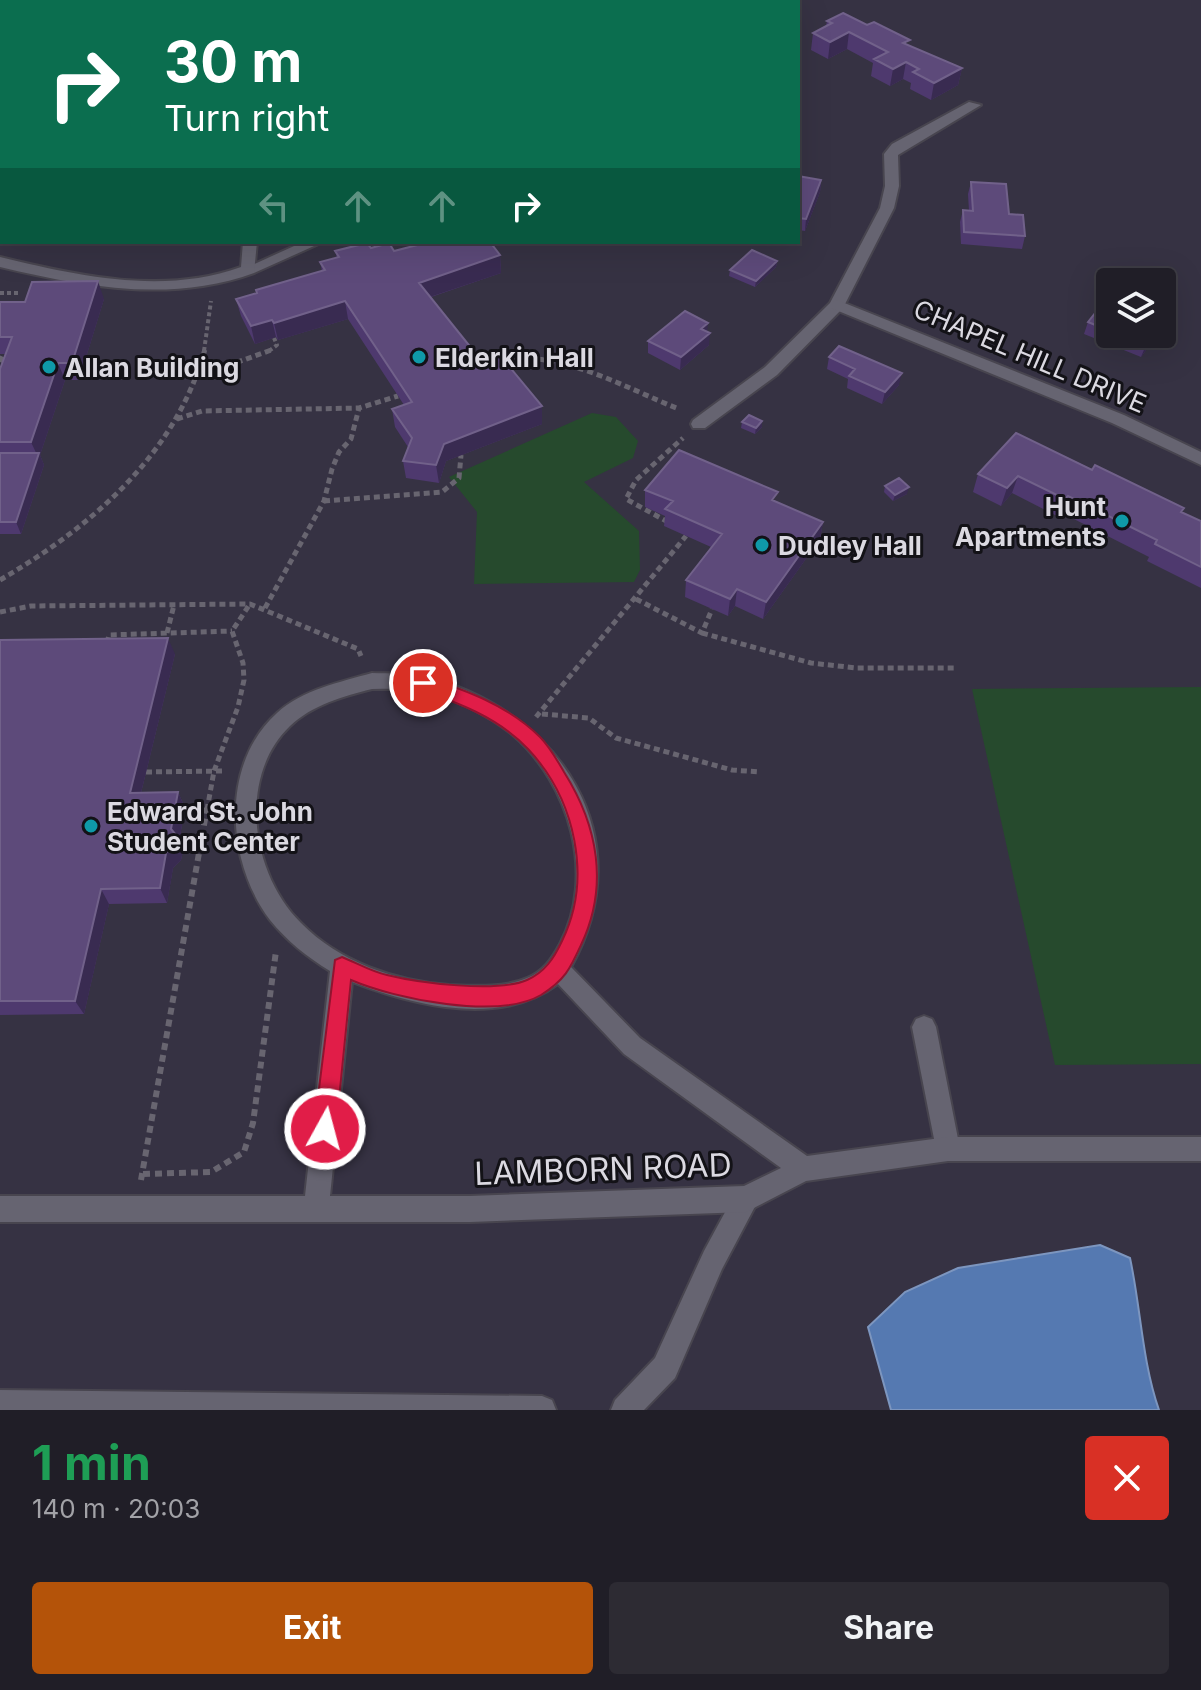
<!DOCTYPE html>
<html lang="en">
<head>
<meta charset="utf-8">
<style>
	body { margin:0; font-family:Inter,sans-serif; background:#2d2b33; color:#f1f3f6; height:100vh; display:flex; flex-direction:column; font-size:30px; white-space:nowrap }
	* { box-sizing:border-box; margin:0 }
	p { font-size:26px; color:#a2a2a7 }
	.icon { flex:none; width:44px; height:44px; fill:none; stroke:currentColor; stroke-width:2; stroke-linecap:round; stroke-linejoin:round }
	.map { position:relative; height:1410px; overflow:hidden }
	.side { display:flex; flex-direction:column; background:#201e27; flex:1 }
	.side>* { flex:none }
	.guide { position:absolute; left:0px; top:0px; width:800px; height:244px; box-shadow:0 8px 32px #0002,0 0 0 2px #3d3c44; background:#0b6e4f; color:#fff; overflow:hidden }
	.controls { position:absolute; left:1096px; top:268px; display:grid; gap:16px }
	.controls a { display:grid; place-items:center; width:80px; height:80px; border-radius:8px; background:#201e27; box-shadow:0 8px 32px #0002,0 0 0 2px #3d3c44; font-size:40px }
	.pin { position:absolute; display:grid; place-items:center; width:68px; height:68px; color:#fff; margin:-34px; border:4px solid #fff; border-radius:50%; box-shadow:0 2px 8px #0007 }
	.me { position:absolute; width:88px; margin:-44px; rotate:7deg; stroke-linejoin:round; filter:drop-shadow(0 0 6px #0008) }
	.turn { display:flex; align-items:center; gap:28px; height:168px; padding:0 32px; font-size:36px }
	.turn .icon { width:104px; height:104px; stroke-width:2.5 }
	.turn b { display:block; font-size:56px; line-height:68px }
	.lanes { display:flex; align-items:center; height:76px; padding:0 32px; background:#0003; justify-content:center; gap:40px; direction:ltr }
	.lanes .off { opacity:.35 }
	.round { display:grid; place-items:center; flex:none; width:84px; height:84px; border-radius:8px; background:#2d2b33 }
	.head { display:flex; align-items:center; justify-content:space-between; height:136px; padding:0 32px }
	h1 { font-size:48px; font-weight:700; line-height:60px; color:#1e9e55 }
	.cta { display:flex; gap:16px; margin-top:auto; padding:16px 32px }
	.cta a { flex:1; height:92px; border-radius:8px; background:#b45309; color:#fff; font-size:32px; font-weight:700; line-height:92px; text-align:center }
	.cta a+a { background:#2d2b33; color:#f1f3f6 }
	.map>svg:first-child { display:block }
	.built { fill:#363243; fill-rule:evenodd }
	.green { fill:#264a2d }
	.water { fill:#5579b1; stroke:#7d96bf; stroke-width:2 }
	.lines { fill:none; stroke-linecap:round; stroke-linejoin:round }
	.service-casing { stroke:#48454f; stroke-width:4 }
	.minor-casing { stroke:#48454f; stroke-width:4 }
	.path-far2 { stroke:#686570; stroke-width:4; stroke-dasharray:4 3; stroke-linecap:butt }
	.path-far1 { stroke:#686570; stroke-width:5; stroke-dasharray:6 4; stroke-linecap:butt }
	.path { stroke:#686570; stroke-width:6; stroke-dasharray:7 5; stroke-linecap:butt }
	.service { fill:#666471; fill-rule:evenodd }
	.minor { fill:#666471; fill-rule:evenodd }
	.wall { fill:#4e396e }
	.shaded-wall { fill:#392b51 }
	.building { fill:#5d4a7a; stroke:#71618a; stroke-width:2 }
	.route { fill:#e11d48; stroke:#92132f; stroke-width:2 }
	.culture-dot { fill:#0f9aa8; stroke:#131217; stroke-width:3 }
	.labels { text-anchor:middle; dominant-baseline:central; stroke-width:6; stroke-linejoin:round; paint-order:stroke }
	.street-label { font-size:26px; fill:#dbd9e1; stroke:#131217 }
	.poi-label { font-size:26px; font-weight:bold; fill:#dbd9e1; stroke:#131217; text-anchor:start }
	.near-street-label { font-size:32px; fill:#dbd9e1; stroke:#131217 }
</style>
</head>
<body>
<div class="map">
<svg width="1201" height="1410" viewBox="0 0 1201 1410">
	<rect width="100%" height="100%" fill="#2b2834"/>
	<path class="built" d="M 0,0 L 1201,0 L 1201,1410 L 0,1410 ZM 2,2 L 798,2 L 798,242 L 2,242 ZM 1110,282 L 1162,282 L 1162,334 L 1110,334 Z"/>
	<path class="green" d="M 592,413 L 616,417 L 638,441 L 633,458 L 584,482 L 639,531 L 640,570 L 634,582 L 474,584 L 477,512 L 449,477 Z
		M 1201,687 L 1201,1064 L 1055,1065 L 972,689 Z"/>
	<path class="water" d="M 1100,1245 L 1130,1258 C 1141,1309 1142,1361 1159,1410 L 891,1410 L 868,1327 L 905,1292 L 958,1268 Z"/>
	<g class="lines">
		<defs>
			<path id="service" d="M 969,102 L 981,105 L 898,155 L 899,186 L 894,208 L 843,308 L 777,375 L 705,428 L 693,428 L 691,424 L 693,420 L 765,367 L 830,303 L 880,208 L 885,186 L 884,154 L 892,144 Z
				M 303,242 L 323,242 L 254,273 L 244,273 L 241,270 Z
				M 924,1016 L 932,1019 L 936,1027 L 960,1149 L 957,1158 L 948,1161 L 939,1158 L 936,1149 L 912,1027 L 916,1019 Z
				M 746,1186 L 755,1190 L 759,1199 L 722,1269 L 675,1378 L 644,1410 L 611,1410 L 615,1400 L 655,1358 L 704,1251 L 737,1190 Z
				M 0,1390 L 542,1396 L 552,1400 L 556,1410 L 0,1410 Z"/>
			<path id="minor" d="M 130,0 L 144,0 L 129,2 Z
				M 0,144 L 2,144 L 0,155 Z
				M 243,242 L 257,242 L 254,273 C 171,303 84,287 0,267 L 0,257 C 78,276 164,295 241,267 Z
				M 837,300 L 1124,415 L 1201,452 L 1201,465 L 1112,423 L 831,308 L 831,302 Z
				M 372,673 C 390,674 409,672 427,677 C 561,712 643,837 571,967 L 640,1038 L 807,1156 L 948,1137 L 1201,1137 L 1201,1161 L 948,1161 L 806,1181 L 746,1212 L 470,1222 L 0,1222 L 0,1196 L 305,1196 L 330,971 C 307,957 287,941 270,920 C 226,862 220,764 277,713 C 302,690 340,682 372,673 ZM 372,689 C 388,689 404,688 420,691 C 451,696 489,715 513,735 C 570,784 596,876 560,944 C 552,959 543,972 527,978 C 504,988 474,986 449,985 C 395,981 339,962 301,923 C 251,874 237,777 290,726 C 312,705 344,696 372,689 ZM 352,982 C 412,1005 500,1028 558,984 L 624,1054 L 781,1168 L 744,1186 L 470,1196 L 330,1196 Z"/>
		</defs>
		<use href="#service" class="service-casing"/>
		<use href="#minor" class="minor-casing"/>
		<path class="path-far2" d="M 0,293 L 19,293
			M 204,351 L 211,301
			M 269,351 L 277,345 L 274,338"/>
		<path class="path-far1" d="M 499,361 C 558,348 625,388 679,409
			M 0,362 L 3,355
			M 199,376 L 274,349
			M 177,419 L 202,411 L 359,408 L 398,396
			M 324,501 L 442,492 L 459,478 L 461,455
			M 668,522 L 626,499 L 636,480 L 683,438
			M 0,580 C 91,527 176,455 205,349
			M 636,599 L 702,633 L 712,609
			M 265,608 L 324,501 L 332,469 L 339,452 L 351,439 L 359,408
			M 0,612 L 31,606 L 250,604 L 358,649 L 361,656
			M 167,633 L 174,605
			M 702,633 L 811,663 L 857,668 L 954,668
			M 107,643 L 109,635 L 232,631
			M 542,714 L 589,718 L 616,738 L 732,770 L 760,772
			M 536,717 L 686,536
			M 146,772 L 225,771
			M 207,810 L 214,771 L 238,707 L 244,680 L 243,663 L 232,631 L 250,604"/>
		<path class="path" d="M 143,1174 L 211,1172 L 244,1152 L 253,1123 L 276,951
			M 141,1180 L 207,808"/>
		<use href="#service" class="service"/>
		<use href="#minor" class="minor"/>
	</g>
	<path class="wall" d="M 827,21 L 909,46 L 962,68 L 958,85 L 931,100 L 910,89 L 911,83 L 903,79 L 890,86 L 871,76 L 873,63 L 847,49 L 828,59 L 811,50 L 813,33 L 826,26 Z
		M 798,176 L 821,180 L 820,192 L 805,231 L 798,230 Z
		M 971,182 L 1009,214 L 1025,236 L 1022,249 L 961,244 L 960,222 L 963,210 L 969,211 L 968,194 Z
		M 371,248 L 394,251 L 500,255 L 501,273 L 431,297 L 480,359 L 542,406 L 542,424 L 446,461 L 439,483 L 406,478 L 403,461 L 408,447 L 395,427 L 392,409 L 404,405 L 348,319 L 278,340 L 276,337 L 255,344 L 241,316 L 236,299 L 257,293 L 256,290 L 322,271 L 320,262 L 337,258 L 335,251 Z
		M 777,261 L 776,267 L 755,287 L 729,276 L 730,270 Z
		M 104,299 L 79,380 L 65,380 L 40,455 L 44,465 L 21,534 L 0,534 L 0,369 L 5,354 L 0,354 L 0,302 Z
		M 1110,304 L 1110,334 L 1158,334 L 1141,357 L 1084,334 L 1088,322 Z
		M 707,332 L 709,345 L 680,370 L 648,353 L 648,341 Z
		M 829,357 L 899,385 L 882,404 L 847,388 L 848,379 L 827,369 Z
		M 742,422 L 762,427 L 755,434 L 741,428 Z
		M 1016,433 L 1201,521 L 1201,588 L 1147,561 L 1149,557 L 1062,513 L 1059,517 L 1012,493 L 1001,506 L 973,492 L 978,474 Z
		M 885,486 L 907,494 L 893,501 L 884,492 Z
		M 645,490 L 777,502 L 823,522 L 820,539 L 763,619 L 735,606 L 728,616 L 685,597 L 686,580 L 711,547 L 664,526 L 665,516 L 645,507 Z
		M 0,640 L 175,654 L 141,793 L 178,792 L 185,808 L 179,842 L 183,851 L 181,860 L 173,868 L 167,903 L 109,904 L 84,1014 L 0,1015 Z"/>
	<path class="shaded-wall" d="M 849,32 L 847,49 L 828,59 L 830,42 Z
		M 906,62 L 903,79 L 890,86 L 893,69 Z
		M 962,68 L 958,85 L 931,100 L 934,83 Z
		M 821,180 L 820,192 L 805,231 L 806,219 Z
		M 500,255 L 501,273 L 421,300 L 419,283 Z
		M 777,261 L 776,267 L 755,287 L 756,281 Z
		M 98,281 L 104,299 L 79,380 L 72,363 Z
		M 345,301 L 348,319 L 278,340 L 274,323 Z
		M 272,320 L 276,337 L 255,344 L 251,326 Z
		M 708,323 L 707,335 L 701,329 Z
		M 710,333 L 709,345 L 680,370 L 681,357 Z
		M 1155,334 L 1158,334 L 1141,357 L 1146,345 Z
		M 58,363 L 65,380 L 40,455 L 44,465 L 21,534 L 16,522 L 38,457 L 31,442 Z
		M 902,373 L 899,385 L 882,404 L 885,392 Z
		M 542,406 L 542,424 L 446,461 L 439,483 L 436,465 L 444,444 Z
		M 762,421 L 762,427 L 755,434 L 756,428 Z
		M 1018,476 L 1012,493 L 1001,506 L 1007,488 Z
		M 909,487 L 907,494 L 893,501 L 895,495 Z
		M 1068,496 L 1062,513 L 1059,517 L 1065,499 Z
		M 823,522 L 820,539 L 763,619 L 766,602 Z
		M 737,589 L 735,606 L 728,616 L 730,599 Z
		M 168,638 L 175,654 L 137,809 L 130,793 Z
		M 178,792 L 185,808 L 179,842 L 183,851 L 181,860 L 173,868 L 167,903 L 160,888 Z
		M 101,889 L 109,904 L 84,1014 L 75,1001 Z"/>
	<path class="building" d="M 843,13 L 867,25 L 874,22 L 910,40 L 903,43 L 962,68 L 934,83 L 913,72 L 919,69 L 906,62 L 893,69 L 874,59 L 888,52 L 849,32 L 830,42 L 813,33 L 832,23 L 827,21 Z
		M 798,176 L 821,180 L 806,219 L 798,218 Z
		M 971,182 L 1006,184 L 1009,214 L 1023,215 L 1025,236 L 964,232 L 963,210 L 973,211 Z
		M 429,242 L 490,242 L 500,255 L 419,283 L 480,359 L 498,353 L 542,406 L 444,444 L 436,465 L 403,461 L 412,438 L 392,409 L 412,402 L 345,301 L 274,323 L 272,320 L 251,326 L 236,299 L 257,293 L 256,290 L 325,270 L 320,262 L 339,257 L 335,251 L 367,243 L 371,248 L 389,243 L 394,251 Z
		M 752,250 L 777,261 L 756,281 L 730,270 Z
		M 98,281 L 72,363 L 58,363 L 31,442 L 0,442 L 0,369 L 12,337 L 0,337 L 0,302 L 25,302 L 32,282 Z
		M 1104,302 L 1110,304 L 1110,331 L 1088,322 Z
		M 685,311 L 708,323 L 701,329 L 710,333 L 681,357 L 648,341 Z
		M 1118,334 L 1155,334 L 1146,345 Z
		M 839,346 L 902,373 L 885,392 L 849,376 L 855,369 L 829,357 Z
		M 749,415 L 762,421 L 756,428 L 742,422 Z
		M 1016,433 L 1092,470 L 1095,465 L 1184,508 L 1181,512 L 1201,521 L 1201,567 L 1155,544 L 1157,540 L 1068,496 L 1065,499 L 1018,476 L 1007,488 L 978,474 Z
		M 679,450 L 778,492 L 772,500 L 823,522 L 766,602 L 737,589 L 730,599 L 686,580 L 722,534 L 665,509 L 673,501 L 645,490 Z
		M 0,453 L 39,453 L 16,522 L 0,522 Z
		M 899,478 L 909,487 L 895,495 L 885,486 Z
		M 168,638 L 130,793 L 178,792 L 171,829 L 176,835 L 173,845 L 166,853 L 160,888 L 101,889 L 75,1001 L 0,1001 L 0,640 Z"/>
	<path class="route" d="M 423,676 C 465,690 508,705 540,737 C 550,747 557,760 564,772 C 598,826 609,886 581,945 C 570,969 565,980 541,995 C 498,1020 395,999 351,980 L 336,1129 L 333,1136 L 325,1140 L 317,1136 L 314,1129 L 335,960 L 342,957 C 357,963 372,972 387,975 C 419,983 497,993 527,980 C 545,972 554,958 562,941 C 593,878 575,799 528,749 C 498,717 456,702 416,688 L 414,683 L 416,678 Z"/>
	<g class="culture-dot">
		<circle cx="419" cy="357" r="8"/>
		<circle cx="49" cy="367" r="8"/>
		<circle cx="1122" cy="521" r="8"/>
		<circle cx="762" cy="545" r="8"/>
		<circle cx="91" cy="826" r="8"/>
	</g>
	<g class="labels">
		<g class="street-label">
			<text transform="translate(1030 356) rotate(23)">CHAPEL HILL DRIVE</text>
		</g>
		<g class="poi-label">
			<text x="435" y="357">Elderkin Hall</text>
			<text x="65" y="367">Allan Building</text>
			<text x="1106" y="506" text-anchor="end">Hunt<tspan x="1106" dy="30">Apartments</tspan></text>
			<text x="778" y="545">Dudley Hall</text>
			<text x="107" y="811">Edward St. John<tspan x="107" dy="30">Student Center</tspan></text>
		</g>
		<g class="near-street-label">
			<text transform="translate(603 1169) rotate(-2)">LAMBORN ROAD</text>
		</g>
	</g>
</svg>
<div class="controls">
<a><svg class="icon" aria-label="layers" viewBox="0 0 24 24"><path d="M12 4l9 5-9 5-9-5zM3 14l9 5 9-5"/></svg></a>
</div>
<div class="pin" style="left:423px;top:683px;background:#d93025"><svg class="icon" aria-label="arrive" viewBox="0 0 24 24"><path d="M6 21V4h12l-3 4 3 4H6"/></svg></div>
<svg class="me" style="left:325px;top:1129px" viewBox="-20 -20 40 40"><circle r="17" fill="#e11d48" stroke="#fff" stroke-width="3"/><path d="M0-11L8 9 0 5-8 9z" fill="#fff"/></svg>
<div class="guide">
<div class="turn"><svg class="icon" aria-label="right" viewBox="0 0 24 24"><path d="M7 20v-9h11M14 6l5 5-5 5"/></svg><div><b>30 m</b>Turn right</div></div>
<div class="lanes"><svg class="icon off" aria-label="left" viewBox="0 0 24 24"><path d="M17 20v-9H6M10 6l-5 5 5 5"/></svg><svg class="icon off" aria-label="ahead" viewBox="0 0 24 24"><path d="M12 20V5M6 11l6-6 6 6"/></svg><svg class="icon off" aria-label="ahead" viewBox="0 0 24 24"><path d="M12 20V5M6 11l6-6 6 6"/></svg><svg class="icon" aria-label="right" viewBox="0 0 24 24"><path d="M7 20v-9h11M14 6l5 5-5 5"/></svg></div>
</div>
</div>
<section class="side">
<div class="head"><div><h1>1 min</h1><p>140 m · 20:03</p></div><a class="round" style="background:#d93025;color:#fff"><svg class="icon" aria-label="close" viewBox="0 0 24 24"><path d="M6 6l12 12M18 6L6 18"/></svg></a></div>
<div class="cta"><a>Exit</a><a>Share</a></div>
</section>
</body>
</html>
